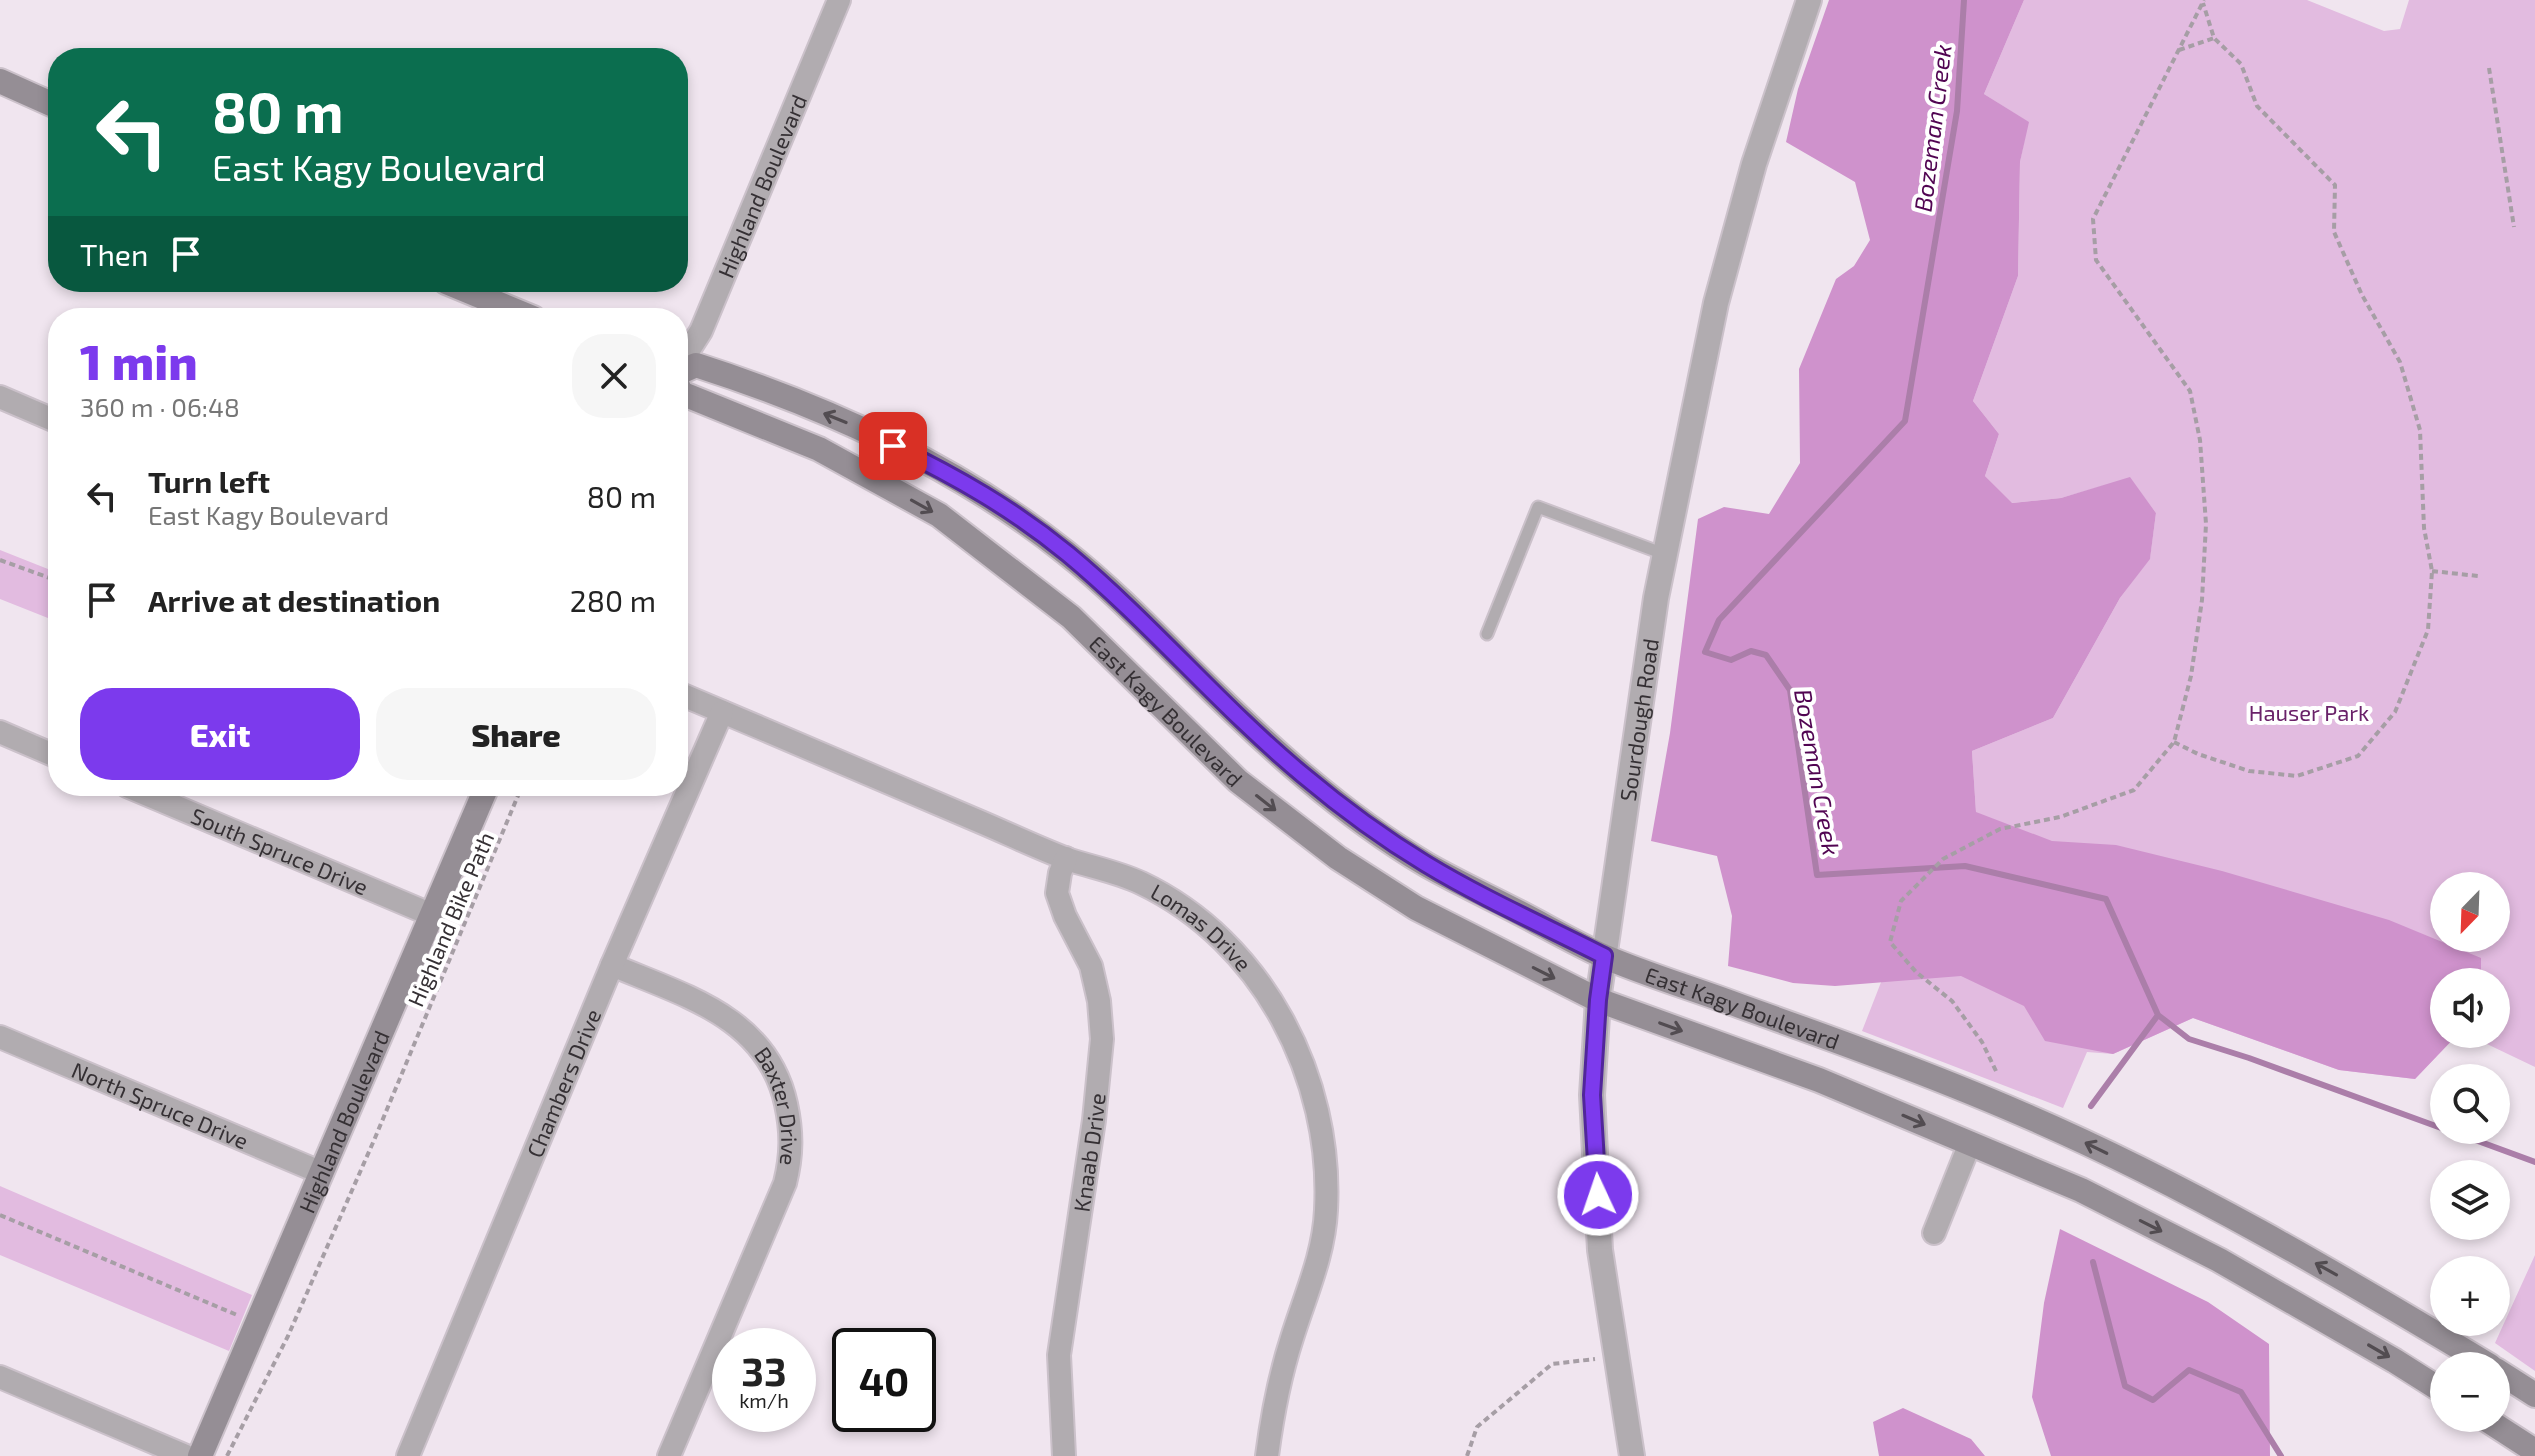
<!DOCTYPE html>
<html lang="en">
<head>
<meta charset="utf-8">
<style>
	body { margin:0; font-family:"Exo 2",sans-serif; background:#f6f6f6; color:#222; height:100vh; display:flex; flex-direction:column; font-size:30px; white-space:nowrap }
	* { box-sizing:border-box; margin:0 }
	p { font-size:26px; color:#767676 }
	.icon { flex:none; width:44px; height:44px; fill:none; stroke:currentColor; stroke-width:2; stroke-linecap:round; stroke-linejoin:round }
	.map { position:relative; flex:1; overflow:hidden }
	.side { position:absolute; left:48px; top:308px; width:640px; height:488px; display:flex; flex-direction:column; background:#fff; border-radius:32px; box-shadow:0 4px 12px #0003 }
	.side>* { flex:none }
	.hud { position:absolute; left:48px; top:48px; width:640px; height:244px; border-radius:32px; box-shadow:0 4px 12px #0003; background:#0b6e4f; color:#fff; overflow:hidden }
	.needle { width:52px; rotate:203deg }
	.controls { position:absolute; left:2430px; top:872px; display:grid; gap:16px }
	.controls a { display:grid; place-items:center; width:80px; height:80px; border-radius:50%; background:#fff; box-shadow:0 4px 12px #0003; font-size:40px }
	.speed { position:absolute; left:712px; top:1328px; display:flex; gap:16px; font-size:40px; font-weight:700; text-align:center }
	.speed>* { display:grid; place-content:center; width:104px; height:104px; border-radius:50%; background:#fff; box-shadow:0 4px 12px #0003; line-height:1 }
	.speed small { font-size:20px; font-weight:400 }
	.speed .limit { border:4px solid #111; border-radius:12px; background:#fff; color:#111 }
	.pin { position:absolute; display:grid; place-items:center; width:68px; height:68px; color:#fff; margin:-34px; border-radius:16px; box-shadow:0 4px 12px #0006 }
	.me { position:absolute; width:88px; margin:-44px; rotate:357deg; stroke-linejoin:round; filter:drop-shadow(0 0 6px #0008) }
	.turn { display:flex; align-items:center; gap:28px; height:168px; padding:0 32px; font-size:36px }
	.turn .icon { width:104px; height:104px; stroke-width:2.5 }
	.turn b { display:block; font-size:56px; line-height:68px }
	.then { display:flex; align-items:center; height:76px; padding:0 32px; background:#0003; gap:16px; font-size:30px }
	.round { display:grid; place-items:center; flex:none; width:84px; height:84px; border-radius:32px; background:#f6f6f6 }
	.head { display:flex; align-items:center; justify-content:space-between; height:136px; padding:0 32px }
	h1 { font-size:48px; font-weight:800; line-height:60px; color:#7c3aed }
	.primary-button { display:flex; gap:16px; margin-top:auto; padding:16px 32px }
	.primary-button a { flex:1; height:92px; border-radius:32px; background:#7c3aed; color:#fff; font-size:32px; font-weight:800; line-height:92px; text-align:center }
	.primary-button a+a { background:#f6f6f6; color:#222 }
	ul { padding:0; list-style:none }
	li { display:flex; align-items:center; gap:24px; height:104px; padding:0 32px }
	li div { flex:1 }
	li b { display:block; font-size:30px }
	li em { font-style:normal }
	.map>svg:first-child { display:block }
	.green { fill:#e2bbe0; fill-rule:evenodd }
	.forest { fill:#cf92cc }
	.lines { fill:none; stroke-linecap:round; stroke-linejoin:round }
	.stream { stroke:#ab7ea9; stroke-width:6 }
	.service-casing { stroke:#cbc1ca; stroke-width:15 }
	.minor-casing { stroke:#cbc1ca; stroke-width:26 }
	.tertiary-casing { stroke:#cbc1ca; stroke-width:28 }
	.secondary-casing { stroke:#cbc1ca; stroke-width:28 }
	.path { stroke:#a69ea5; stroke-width:4; stroke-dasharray:6 4; stroke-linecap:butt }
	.service { stroke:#b1acb0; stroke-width:11 }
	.minor { stroke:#b1acb0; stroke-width:22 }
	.tertiary { stroke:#b1acb0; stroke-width:24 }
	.secondary { stroke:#958e95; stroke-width:24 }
	.oneway { stroke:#524c51 }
	.route-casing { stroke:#51269a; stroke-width:20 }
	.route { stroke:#7c3aed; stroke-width:14 }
	.labels { text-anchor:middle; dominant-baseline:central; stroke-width:8; stroke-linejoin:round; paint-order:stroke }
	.street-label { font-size:22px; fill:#353034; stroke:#fff }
	.park-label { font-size:22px; fill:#6a2269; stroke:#fff }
	.water-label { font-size:24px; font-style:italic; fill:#510552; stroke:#fff }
</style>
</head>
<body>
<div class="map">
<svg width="2535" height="1456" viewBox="0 0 2535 1456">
	<rect width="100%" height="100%" fill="#f0e5ef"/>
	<path class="green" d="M 2024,0 L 2307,0 L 2384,31 L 2400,29 L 2409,0 L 2535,0 L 2535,1067 L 2466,1034 L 2496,1034 L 2496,982 L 2444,982 L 2444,1034 L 2458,1034 L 2415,1079 L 2339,1070 L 2193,1018 L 2113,1054 L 2087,1052 L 2063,1108 L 1862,1031 L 1910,908 L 1976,812 L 1972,751 L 2053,718 L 2120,598 L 2150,558 L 2156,513 L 2130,478 L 2061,498 L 2011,503 L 1985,476 L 1999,434 L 1973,401 L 2018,276 L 2020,162 L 2028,122 L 1984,94 ZM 2444,886 L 2496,886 L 2496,938 L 2444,938 Z
		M 0,550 L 58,573 L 58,622 L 0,599 Z
		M 0,1186 L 252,1295 L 229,1351 L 0,1255 Z
		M 2535,1255 L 2535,1371 L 2495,1343 Z"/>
	<path class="forest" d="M 1829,0 L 2024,0 L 1984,94 L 2029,122 L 2020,162 L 2018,276 L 1973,401 L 1999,434 L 1985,476 L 2012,503 L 2061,498 L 2130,477 L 2156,513 L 2150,559 L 2120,598 L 2053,718 L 1972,751 L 1976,812 L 2052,841 L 2116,845 L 2222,871 L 2389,920 L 2481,958 L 2481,982 L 2444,982 L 2444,1034 L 2458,1034 L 2415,1079 L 2339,1070 L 2193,1018 L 2113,1054 L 2045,1041 L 2024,1006 L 1961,976 L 1835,986 L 1793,983 L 1728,966 L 1732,916 L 1717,856 L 1651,841 L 1670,733 L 1698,519 L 1724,507 L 1769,514 L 1800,463 L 1799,369 L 1836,279 L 1854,266 L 1870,240 L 1855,182 L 1786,142 L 1798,89 Z
		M 2060,1229 L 2208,1302 L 2269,1344 L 2270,1456 L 2051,1456 L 2032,1397 L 2044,1303 Z
		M 1903,1408 L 1971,1439 L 1985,1456 L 1879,1456 L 1873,1422 Z"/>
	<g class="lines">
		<path class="stream" d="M 1964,0 L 1957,111 L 1905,421 L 1719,620 L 1705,652 L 1731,660 L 1751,651 L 1766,655 L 1790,690 L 1817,875 L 1965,866 L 2106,899 L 2158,1015 L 2189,1039 L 2249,1058 L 2444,1129
			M 2091,1106 L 2158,1015
			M 2448,1130 L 2535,1162
			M 2093,1262 L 2125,1386 L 2153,1400 L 2189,1370 L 2241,1392 L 2281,1456"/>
		<defs>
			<path id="service" d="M 1487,634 L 1538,507 L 1664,554"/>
			<g id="minor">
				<path id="s1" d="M 678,367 L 701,331 L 839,0"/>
				<path d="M 0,397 L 58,422"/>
				<path id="s2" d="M 678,693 C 780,736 882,780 983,823 C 1011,835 1038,848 1067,859 C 1091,867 1118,872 1141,883 C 1263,941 1333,1078 1326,1210 C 1324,1255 1305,1296 1292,1338 C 1280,1375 1272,1417 1267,1456"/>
				<path d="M 0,732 L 58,757"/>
				<path id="s3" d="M 127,786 L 432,915"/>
				<path id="s4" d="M 612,965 C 685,996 767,1017 786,1104 C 792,1132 792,1155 785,1183 L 669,1456"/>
				<path id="s5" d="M 0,1037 L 322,1173"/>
				<path d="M 1934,1233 L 1970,1143"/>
				<path d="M 0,1377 L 186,1456"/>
				<path id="s6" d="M 408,1456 L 612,965 L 722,712"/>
				<path id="s7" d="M 1064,1456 L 1059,1355 L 1094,1120 L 1102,1039 L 1099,1001 L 1091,966 L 1065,916 L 1057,893 L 1060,873 L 1066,858"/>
			</g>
			<g id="tertiary">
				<path id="s8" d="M 1632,1456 L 1600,1250 L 1592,1095 L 1598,1000 L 1656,598 L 1716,303 L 1754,164 L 1809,0"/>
			</g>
			<g id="secondary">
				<path d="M 0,81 L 58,107"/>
				<path d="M 446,282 L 533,318"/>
				<path id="s9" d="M 678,373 L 696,365 C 827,407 957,466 1065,552 C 1112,589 1153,632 1194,673 C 1265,744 1341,814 1427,865 C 1457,882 1489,897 1520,913 C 1547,927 1575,943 1603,956 C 1647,975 1695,989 1740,1006 C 1835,1040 1930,1074 2022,1114 C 2185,1184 2339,1275 2490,1366"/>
				<path id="s10" d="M 678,386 L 681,393 L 819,449 L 939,515 L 1071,617 L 1238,781 L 1338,858 L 1416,908 L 1598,1000 L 1819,1080 L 2081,1190 L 2219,1260 L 2395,1361 L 2444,1392"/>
				<path d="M 2496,1370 L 2535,1395"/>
				<path d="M 2484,1418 L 2535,1451"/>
				<path id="s11" d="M 200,1456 L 487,786"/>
			</g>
		</defs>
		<use href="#service" class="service-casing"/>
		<use href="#minor" class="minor-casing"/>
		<use href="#tertiary" class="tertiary-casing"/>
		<use href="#secondary" class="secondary-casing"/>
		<path class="path" d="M 2179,50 L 2214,38
			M 2489,68 L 2514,227
			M 0,560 L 58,581
			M 2432,571 L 2478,576
			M 2174,742 L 2198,754 L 2249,771 L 2297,776 L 2358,756 L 2395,712 L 2428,630 L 2432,571 L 2424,528 L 2420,430 L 2400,362 L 2362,295 L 2334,232 L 2335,185 L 2257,106 L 2241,64 L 2214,38 L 2203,3
			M 1996,1071 L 1982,1042 L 1952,1001 L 1916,972 L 1890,942 L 1901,901 L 1943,859 L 2000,829 L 2060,817 L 2134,790 L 2174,742 L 2191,676 L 2202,600 L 2206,524 L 2200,440 L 2190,391 L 2096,260 L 2093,219 L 2204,0
			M 0,1215 L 237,1315
			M 227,1456 L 288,1336 L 375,1138 L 522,786
			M 1467,1456 L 1477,1427 L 1552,1364 L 1595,1359"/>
		<use href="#service" class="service"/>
		<use href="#minor" class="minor"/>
		<use href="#tertiary" class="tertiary"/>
		<use href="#secondary" class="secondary"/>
	</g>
	<defs><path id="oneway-shaft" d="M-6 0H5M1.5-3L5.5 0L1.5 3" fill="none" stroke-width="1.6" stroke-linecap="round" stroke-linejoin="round" transform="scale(2)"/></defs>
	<g class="oneway">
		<use href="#oneway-shaft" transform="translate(835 418) rotate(-158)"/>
		<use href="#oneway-shaft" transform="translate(922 506) rotate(29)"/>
		<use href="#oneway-shaft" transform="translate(1266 803) rotate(38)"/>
		<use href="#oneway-shaft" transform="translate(1544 973) rotate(27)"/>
		<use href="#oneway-shaft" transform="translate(1671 1027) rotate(20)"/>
		<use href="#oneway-shaft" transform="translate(1914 1120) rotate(23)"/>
		<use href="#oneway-shaft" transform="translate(2096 1148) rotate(-154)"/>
		<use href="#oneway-shaft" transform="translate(2151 1226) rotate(27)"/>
		<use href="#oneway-shaft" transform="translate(2326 1269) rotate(-151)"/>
		<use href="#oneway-shaft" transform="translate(2379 1351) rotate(30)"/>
	</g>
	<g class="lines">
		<defs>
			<path id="route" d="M 893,446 C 957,477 1013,509 1068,554 C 1151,623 1220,706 1303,775 C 1341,807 1383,838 1426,864 C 1482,898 1545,926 1604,956 L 1598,1000 L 1592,1095 L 1598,1195"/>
		</defs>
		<use href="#route" class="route-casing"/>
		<use href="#route" class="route"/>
	</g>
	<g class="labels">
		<g class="street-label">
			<text stroke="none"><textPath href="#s1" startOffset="200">Highland Boulevard</textPath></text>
			<text stroke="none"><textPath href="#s10" startOffset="594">East Kagy Boulevard</textPath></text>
			<text stroke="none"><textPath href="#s8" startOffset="742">Sourdough Road</textPath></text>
			<text stroke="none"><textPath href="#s3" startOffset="166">South Spruce Drive</textPath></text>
			<text transform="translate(450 919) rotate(-67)">Highland Bike Path</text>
			<text stroke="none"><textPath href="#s2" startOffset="576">Lomas Drive</textPath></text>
			<text stroke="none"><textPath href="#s9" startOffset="1262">East Kagy Boulevard</textPath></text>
			<text stroke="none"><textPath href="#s6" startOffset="404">Chambers Drive</textPath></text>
			<text stroke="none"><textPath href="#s5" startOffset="174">North Spruce Drive</textPath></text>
			<text stroke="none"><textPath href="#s4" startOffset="234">Baxter Drive</textPath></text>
			<text stroke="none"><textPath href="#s11" startOffset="364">Highland Boulevard</textPath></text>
			<text stroke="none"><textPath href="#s7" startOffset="306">Knaab Drive</textPath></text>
		</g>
		<g class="park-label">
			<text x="2309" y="712">Hauser Park</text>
		</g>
		<g class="water-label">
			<text transform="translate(1932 128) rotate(-83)">Bozeman Creek</text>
			<text transform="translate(1818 772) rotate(80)">Bozeman Creek</text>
		</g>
	</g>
</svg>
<div class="controls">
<a><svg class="needle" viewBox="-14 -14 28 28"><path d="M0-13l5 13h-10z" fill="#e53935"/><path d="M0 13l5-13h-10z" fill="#767676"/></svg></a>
<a><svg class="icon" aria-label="sound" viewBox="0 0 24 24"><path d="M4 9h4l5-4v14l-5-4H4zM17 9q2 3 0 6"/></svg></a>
<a><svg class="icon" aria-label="search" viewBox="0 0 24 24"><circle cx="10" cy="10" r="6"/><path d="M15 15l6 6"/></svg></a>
<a><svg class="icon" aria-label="layers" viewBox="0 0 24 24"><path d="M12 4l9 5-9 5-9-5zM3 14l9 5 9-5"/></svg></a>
<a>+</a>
<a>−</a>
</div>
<div class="speed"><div>33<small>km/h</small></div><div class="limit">40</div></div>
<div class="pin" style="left:893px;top:446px;background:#d93025"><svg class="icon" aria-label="arrive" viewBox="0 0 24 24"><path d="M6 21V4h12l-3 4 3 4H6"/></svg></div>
<svg class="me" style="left:1598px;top:1195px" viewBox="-20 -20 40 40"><circle r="17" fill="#7c3aed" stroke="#fff" stroke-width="3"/><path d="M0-11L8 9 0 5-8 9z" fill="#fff"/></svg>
<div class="hud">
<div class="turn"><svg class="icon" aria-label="left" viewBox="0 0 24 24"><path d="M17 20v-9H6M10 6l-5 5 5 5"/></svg><div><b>80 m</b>East Kagy Boulevard</div></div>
<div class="then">Then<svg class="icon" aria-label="arrive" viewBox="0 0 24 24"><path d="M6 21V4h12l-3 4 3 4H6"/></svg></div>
</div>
<section class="side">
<div class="head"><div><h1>1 min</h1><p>360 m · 06:48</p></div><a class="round"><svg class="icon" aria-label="close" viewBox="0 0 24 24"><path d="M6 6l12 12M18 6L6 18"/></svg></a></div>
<ul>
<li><svg class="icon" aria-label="left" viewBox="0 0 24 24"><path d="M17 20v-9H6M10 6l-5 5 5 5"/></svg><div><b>Turn left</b><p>East Kagy Boulevard</p></div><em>80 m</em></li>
<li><svg class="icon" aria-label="arrive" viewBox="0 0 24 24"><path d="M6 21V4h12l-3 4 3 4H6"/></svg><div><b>Arrive at destination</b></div><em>280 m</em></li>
</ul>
<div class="primary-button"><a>Exit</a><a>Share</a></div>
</section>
</div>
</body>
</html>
